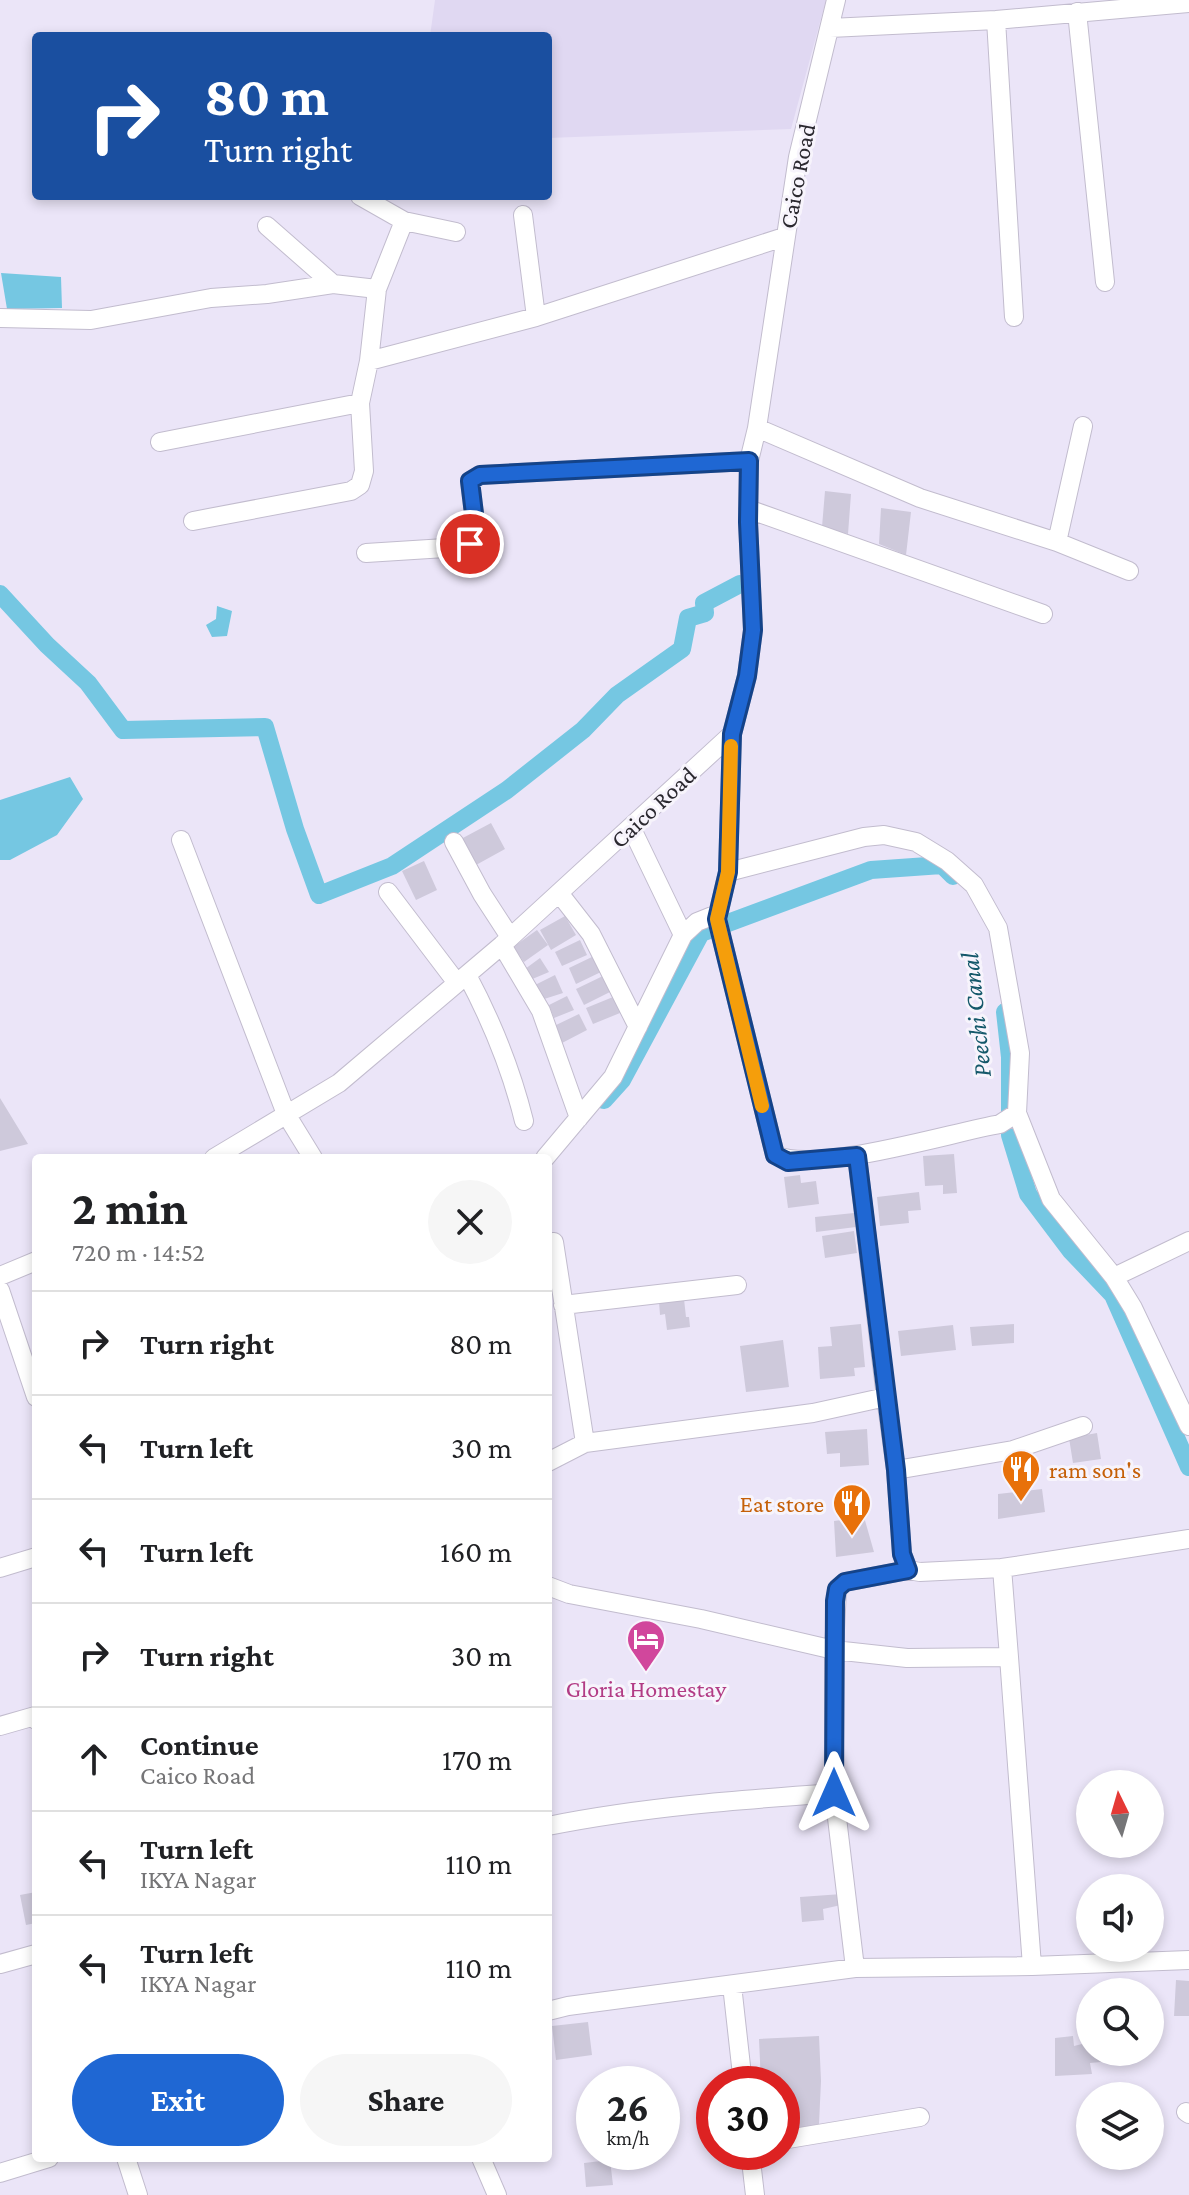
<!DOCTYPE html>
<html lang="en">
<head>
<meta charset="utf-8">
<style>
	body { margin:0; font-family:"Crimson Pro",serif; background:#f6f6f6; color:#202124; height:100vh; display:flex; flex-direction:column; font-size:30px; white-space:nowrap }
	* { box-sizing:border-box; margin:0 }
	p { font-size:26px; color:#757577 }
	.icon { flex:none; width:44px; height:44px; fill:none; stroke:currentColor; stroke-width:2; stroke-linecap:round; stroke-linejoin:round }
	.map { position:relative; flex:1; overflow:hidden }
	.drawer { position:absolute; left:32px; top:1154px; width:520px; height:1008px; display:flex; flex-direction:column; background:#fff; border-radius:8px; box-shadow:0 4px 12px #0003 }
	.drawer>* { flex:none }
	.guide { position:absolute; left:32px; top:32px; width:520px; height:168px; border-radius:8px; box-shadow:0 4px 12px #0003; background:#1a4fa0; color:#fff; overflow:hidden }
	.needle { width:52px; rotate:355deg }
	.buttons { position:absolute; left:1076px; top:1770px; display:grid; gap:16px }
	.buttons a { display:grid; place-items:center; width:88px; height:88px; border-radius:50%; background:#fff; box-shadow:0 4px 12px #0003; font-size:40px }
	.speed { position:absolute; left:576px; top:2066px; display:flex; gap:16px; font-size:40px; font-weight:700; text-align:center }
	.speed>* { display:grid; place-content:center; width:104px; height:104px; border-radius:50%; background:#fff; box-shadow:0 4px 12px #0003; line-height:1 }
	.speed small { font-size:20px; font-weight:400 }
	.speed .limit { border:12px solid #d22; background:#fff; color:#111 }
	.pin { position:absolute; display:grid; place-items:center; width:68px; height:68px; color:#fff; margin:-34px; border:4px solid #fff; border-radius:50%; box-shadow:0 2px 8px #0007 }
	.me { position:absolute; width:88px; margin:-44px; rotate:0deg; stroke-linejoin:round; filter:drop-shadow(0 0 6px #0008) }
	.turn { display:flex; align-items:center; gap:28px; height:168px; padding:0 40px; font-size:36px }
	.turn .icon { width:104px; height:104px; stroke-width:2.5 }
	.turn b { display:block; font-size:56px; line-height:68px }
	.round { display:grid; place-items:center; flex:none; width:84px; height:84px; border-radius:42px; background:#f6f6f6 }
	.headline { display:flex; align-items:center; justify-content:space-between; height:136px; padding:0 40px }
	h1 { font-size:48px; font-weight:700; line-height:60px }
	.primary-button { display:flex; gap:16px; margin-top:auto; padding:16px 40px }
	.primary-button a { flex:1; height:92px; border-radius:48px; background:#1f67d3; color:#fff; font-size:32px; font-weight:700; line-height:92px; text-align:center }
	.primary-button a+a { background:#f6f6f6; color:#202124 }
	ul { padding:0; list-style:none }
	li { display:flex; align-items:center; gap:24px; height:104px; padding:0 40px; border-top:2px solid #e0e0e0 }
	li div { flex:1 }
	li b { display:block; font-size:30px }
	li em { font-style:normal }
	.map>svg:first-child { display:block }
	.built { fill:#e0d8f2 }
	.water { fill:#75c7e2 }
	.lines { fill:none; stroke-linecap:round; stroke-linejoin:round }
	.canal { stroke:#75c7e2; stroke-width:18 }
	.building { fill:#cec9db }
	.minor-casing { stroke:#c2bcce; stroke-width:20 }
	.minor { stroke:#fff; stroke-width:18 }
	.route-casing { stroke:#144389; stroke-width:20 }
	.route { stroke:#1f67d3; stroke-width:14 }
	.slow { stroke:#f59e0b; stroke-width:14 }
	.labels { text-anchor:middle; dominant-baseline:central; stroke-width:6; stroke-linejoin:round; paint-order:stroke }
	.street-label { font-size:24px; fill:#2b2930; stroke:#f7f4fc }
	.food-label { font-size:24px; fill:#c56008; stroke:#f7f4fc; text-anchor:start }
	.hotel-label { font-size:24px; fill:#b23c85; stroke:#f7f4fc }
	.water-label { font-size:26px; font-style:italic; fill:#14586a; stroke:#f7f4fc }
</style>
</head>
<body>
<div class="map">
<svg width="1189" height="2195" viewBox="0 0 1189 2195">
	<rect width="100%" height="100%" fill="#ebe5f8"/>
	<path class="built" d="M 435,0 L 826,0 L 791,129 L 548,138 L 548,36 L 430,36 Z"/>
	<path class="water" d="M 1,273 L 61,277 L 62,308 L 7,309 Z
		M 217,606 L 232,611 L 227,636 L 212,637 L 206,625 L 216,619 Z
		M 70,777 L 83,799 L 57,835 L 10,860 L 0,860 L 0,800 Z"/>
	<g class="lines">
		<path class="canal" d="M 0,594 L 47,645 L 88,683 L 123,730 L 265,727 L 295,829 L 319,895 L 392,866 L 507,790 L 583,730 L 617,695 L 682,649 L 688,618 L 705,613 L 704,603 L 740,584
			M 1005,1012 L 1010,1057 L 1010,1135 L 1028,1194 L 1071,1251 L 1113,1295 L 1189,1467
			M 604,1100 L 622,1080 L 701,933 L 871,870 L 942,865 L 953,876"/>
	</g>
	<path class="building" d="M 825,491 L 851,494 L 848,534 L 822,527 Z
		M 881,508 L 911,512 L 906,555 L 879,544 Z
		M 491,823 L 505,849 L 476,865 L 461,839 Z
		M 424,861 L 437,890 L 416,900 L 402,871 Z
		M 565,916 L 576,935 L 551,950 L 540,930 Z
		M 537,930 L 548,945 L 524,962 L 513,947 Z
		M 580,940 L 587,955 L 562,966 L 555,952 Z
		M 594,956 L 601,972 L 576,984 L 569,968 Z
		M 540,958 L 549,972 L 530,980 L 525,969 Z
		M 555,975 L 563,993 L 541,1000 L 535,985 Z
		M 605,975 L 612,991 L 584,1005 L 576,989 Z
		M 567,996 L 574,1010 L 554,1018 L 549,1005 Z
		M 613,997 L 620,1013 L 593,1024 L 586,1008 Z
		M 579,1014 L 587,1030 L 562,1043 L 554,1026 Z
		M 0,1098 L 28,1144 L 0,1151 Z
		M 954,1154 L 957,1193 L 943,1194 L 943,1185 L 925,1186 L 923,1156 Z
		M 800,1175 L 801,1183 L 816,1181 L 819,1204 L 788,1208 L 784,1177 Z
		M 919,1192 L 921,1210 L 908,1211 L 909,1223 L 880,1226 L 877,1197 Z
		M 854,1213 L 856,1227 L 816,1232 L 815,1217 Z
		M 854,1231 L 857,1253 L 825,1258 L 822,1236 Z
		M 684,1299 L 686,1317 L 689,1317 L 690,1327 L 667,1330 L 665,1314 L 660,1315 L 659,1302 Z
		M 861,1324 L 865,1367 L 854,1368 L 855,1376 L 820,1379 L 818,1347 L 832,1346 L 830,1327 Z
		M 1014,1324 L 1014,1343 L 972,1346 L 970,1327 Z
		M 953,1325 L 956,1350 L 901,1356 L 898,1331 Z
		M 783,1340 L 789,1387 L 746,1392 L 740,1346 Z
		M 867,1429 L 869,1465 L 840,1467 L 840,1453 L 827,1454 L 825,1432 Z
		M 1097,1433 L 1101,1459 L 1073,1463 L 1069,1438 Z
		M 1042,1489 L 1045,1512 L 998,1519 L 998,1494 Z
		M 864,1517 L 874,1552 L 836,1557 L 834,1521 Z
		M 36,1892 L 36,1923 L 26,1925 L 20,1895 Z
		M 842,1894 L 841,1905 L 823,1909 L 824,1920 L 802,1922 L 800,1897 Z
		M 1176,1980 L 1189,1981 L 1189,2016 L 1174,2016 Z
		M 588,2022 L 592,2055 L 556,2060 L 552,2026 Z
		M 819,2036 L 821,2081 L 819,2124 L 782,2134 L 782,2084 L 761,2084 L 759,2039 Z
		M 1073,2036 L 1074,2046 L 1090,2042 L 1090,2052 L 1098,2052 L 1101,2062 L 1090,2063 L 1092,2074 L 1055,2076 L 1055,2038 Z
		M 610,2160 L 613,2185 L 586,2187 L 584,2163 Z"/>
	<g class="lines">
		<defs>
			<path id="minor" d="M 1077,12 L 1105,282
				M 996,20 L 1014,317
				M 830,28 L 996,20 L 1189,3
				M 360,196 L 404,221 L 377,289 L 369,361
				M 523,215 L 536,317
				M 404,221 L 456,232
				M 267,226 L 333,284 L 377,289
				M 0,318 L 91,320 L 211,298 L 267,294 L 333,284
				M 757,428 L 920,498 L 1057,542 L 1129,571
				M 160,442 L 360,403 L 369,361 L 536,317 L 784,237
				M 748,509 L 1043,614
				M 193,521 L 351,491 L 360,485 L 364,471 L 360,403
				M 1057,542 L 1083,426
				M 366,553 L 461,547 L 475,540 L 476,530 L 470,481 L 480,475 L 749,461
				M 732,734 L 728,872 L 717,919 L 775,1155 C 817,1174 949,1133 1000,1124 L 1017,1113
				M 181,840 L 286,1114 L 313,1158
				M 454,842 L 482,894 L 510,937
				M 728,872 L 864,837 L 884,835 L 916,842 L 947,861 L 974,885 L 998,928 L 1020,1053 L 1017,1113 L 1051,1199 L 1114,1277 L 1133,1308 L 1189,1426
				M 388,892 L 457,983
				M 559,893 L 591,934 L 638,1027
				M 683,935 L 697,922 L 717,914
				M 502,945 L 541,1011 L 579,1118
				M 467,975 C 492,1022 511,1068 524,1121
				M 214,1158 L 339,1083 L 502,945 L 732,734 L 747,676 L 753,630 L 748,522 L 749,461 L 757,428 L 798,157 L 836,0
				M 545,1158 L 613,1077 L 683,935 L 631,827
				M 554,1242 L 585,1443 L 813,1413 L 886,1397 L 857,1156
				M 0,1276 L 36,1261
				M 1114,1277 L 1189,1241
				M 0,1290 L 36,1397
				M 563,1305 L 737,1285
				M 886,1397 L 896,1470 L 902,1554 L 908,1570 L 920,1572 L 1002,1568
				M 548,1462 L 585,1443
				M 896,1470 L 1013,1450 L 1083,1426
				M 0,1568 L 36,1557
				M 908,1570 L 845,1582 L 837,1589 L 834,1650 L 907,1658 L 1009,1657 L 1002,1568 L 1189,1539
				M 548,1586 L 569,1594 L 701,1619 L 834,1650 L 834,1793 C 738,1800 642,1807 548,1826
				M 1009,1657 L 1032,1966
				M 0,1726 L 35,1716 L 36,1720
				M 834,1793 L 855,1968
				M 0,1964 L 36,1954
				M 732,1985 L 743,2084
				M 548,2011 L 568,2006 L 855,1968 L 1032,1966 L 1189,1960
				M 1186,2112 L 1189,2114
				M 782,2140 L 920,2117
				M 750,2152 L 755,2195
				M 126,2158 L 138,2195
				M 481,2158 L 497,2195
				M 0,2173 L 49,2158"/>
		</defs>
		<use href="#minor" class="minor-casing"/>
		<use href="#minor" class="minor"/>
	</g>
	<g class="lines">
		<defs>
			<path id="route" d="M 470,544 L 475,540 L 476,530 L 470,481 L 480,475 L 749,461 L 748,522 L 753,630 L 747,676 L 732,734 L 728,872 L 717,919 L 775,1155 L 788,1162 L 857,1156 L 896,1470 L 902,1554 L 908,1570 L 845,1582 L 837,1589 L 835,1601 L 834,1793"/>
		</defs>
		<use href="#route" class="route-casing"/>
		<use href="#route" class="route"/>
		<path class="slow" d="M 731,746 L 728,872 L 717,919 L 762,1106"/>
	</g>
	<defs>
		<symbol id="restaurant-pin" viewBox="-11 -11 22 30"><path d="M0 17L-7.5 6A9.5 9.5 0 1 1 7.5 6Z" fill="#e8710a" stroke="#f7f4fc"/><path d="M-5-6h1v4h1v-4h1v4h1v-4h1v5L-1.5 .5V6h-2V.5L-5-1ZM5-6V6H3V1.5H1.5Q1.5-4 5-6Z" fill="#fff"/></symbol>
		<symbol id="hotel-pin" viewBox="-11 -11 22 30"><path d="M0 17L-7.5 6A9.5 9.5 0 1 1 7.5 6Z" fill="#d1479c" stroke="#f7f4fc"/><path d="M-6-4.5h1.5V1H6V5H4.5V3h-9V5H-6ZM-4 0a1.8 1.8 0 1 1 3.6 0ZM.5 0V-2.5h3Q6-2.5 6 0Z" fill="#fff"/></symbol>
	</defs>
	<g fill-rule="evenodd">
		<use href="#restaurant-pin" x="999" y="1447" width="44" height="60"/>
		<use href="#restaurant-pin" x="830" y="1481" width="44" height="60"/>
		<use href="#hotel-pin" x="624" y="1617" width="44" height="60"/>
	</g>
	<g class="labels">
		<g class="street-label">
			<text transform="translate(797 176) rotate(-79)">Caico Road</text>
			<text transform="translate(653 807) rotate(-43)">Caico Road</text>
		</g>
		<g class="food-label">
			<text x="1049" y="1469">ram son's</text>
			<text x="824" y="1503" text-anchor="end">Eat store</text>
		</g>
		<g class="hotel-label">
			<text x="646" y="1688">Gloria Homestay</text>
		</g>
		<g class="water-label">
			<text transform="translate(976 1015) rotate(-96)">Peechi Canal</text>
		</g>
	</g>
</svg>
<div class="buttons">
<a><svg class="needle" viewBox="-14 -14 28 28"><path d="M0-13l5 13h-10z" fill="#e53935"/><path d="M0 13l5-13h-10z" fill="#757577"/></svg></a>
<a><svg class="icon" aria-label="sound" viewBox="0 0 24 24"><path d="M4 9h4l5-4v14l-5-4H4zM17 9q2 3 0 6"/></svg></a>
<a><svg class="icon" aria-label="search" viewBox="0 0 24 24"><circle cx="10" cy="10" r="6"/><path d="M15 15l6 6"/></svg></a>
<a><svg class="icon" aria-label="layers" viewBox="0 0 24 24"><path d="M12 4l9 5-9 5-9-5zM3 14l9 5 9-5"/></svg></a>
</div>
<div class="speed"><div>26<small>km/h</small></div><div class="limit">30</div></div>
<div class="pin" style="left:470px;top:544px;background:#d93025"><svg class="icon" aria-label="arrive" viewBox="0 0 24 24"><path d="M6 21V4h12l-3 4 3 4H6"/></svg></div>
<svg class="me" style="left:834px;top:1793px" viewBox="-20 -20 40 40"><path d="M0-17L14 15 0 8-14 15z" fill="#1f67d3" stroke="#fff" stroke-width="4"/></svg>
<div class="guide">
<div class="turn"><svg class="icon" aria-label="right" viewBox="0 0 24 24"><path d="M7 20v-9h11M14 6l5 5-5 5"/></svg><div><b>80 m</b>Turn right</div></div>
</div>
<section class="drawer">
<div class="headline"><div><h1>2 min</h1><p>720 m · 14:52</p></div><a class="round"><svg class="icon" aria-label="close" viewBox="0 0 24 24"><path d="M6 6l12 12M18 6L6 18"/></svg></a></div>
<ul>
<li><svg class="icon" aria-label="right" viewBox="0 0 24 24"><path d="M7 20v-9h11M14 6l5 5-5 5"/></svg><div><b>Turn right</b></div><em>80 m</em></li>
<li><svg class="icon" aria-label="left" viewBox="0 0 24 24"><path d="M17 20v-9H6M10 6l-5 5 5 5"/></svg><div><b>Turn left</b></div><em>30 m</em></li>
<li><svg class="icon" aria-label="left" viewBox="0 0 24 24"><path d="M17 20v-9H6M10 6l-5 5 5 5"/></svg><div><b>Turn left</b></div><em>160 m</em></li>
<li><svg class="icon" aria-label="right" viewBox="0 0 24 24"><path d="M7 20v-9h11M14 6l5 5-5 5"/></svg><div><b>Turn right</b></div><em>30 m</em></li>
<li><svg class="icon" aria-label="ahead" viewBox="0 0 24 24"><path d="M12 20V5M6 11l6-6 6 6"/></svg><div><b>Continue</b><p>Caico Road</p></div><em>170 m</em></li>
<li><svg class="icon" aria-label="left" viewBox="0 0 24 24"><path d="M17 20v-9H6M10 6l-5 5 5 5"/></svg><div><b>Turn left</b><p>IKYA Nagar</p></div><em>110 m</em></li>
<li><svg class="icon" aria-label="left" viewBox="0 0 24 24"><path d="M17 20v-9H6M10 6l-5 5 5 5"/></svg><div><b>Turn left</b><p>IKYA Nagar</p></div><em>110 m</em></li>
</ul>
<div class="primary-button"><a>Exit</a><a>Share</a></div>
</section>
</div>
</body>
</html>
